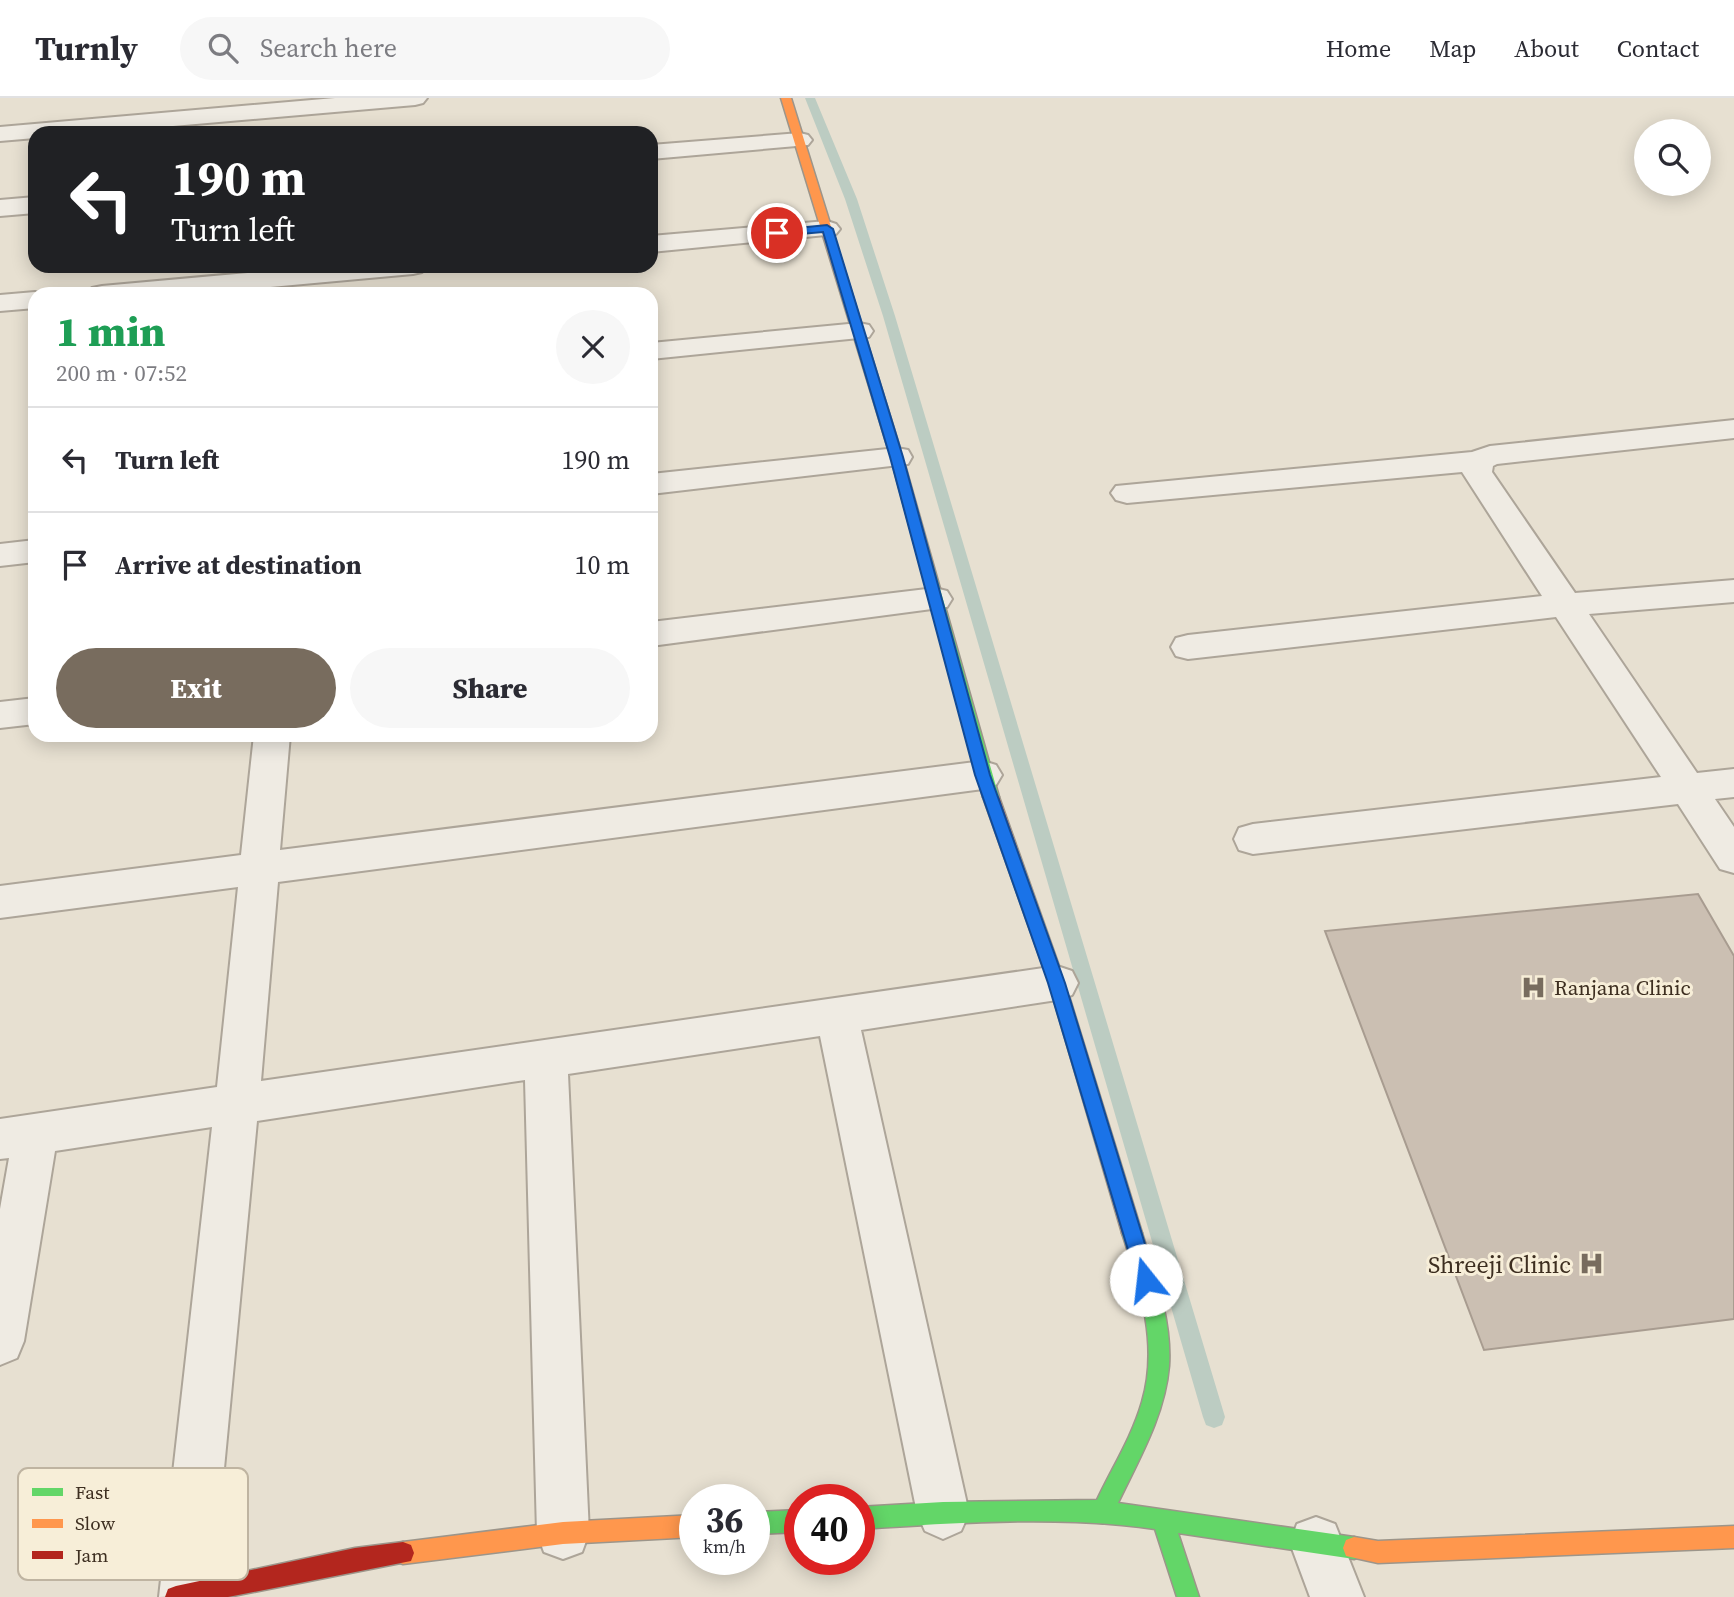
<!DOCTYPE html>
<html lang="en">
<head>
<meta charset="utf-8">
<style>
	body { margin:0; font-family:"Source Serif 4",serif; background:#f7f7f7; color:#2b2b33; height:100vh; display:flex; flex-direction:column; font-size:26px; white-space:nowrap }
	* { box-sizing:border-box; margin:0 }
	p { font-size:23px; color:#7c7c81 }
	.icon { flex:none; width:38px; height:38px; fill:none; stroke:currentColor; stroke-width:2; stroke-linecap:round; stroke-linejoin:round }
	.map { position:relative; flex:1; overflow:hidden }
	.panel { position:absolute; left:28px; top:189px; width:630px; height:455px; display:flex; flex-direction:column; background:#fff; border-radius:21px; box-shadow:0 4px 18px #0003 }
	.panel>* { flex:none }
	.top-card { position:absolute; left:28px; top:28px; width:630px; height:147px; border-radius:21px; box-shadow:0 4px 18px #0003; background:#202124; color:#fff; overflow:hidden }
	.tools { position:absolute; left:1634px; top:21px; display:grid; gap:14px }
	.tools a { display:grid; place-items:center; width:77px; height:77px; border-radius:50%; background:#fff; box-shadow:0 4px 18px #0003; font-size:35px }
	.speed { position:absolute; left:679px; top:1386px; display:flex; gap:14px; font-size:35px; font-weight:700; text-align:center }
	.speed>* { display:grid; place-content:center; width:91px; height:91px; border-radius:50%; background:#fff; box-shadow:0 4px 18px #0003; line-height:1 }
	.speed small { font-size:18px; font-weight:400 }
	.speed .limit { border:10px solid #d22; background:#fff; color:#111 }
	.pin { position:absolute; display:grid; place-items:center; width:60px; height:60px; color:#fff; margin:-30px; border:4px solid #fff; border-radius:50%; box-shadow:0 2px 7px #0007 }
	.me { position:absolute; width:77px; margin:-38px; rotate:344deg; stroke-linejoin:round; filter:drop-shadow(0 0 5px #0008) }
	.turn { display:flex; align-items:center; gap:24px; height:147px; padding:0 28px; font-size:32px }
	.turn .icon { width:91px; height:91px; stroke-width:2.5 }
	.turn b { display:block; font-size:49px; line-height:60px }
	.round { display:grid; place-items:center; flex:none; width:74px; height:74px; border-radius:37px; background:#f7f7f7 }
	.head { display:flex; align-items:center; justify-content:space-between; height:119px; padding:0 28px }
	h1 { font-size:42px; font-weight:800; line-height:52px; color:#1e9e55 }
	.button { display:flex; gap:14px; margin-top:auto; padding:14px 28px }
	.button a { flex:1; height:80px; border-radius:42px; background:#786c5e; color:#fff; font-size:28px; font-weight:800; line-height:80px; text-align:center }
	.button a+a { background:#f7f7f7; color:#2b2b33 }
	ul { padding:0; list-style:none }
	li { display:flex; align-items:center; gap:21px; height:105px; padding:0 28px; border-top:2px solid #e1e1e2 }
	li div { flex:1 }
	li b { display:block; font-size:26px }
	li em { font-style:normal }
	header { display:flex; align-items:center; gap:42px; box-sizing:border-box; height:98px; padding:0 35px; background:#fff; border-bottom:2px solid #e1e1e2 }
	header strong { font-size:33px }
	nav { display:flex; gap:38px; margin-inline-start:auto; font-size:24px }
	.search { width:490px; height:63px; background:#f7f7f7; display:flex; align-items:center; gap:18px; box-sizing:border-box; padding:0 24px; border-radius:38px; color:#7c7c81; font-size:26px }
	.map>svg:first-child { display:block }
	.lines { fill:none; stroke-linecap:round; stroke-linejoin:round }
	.stream { fill:#bcccc2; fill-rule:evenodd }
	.building { fill:#cbbfb2; stroke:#a89c90; stroke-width:2 }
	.street-casing { stroke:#ada599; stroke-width:4 }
	.fast-casing { stroke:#9c958a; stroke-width:3 }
	.slow-casing { stroke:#9c958a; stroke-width:3 }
	.jam-casing { stroke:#9c958a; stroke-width:3 }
	.street { fill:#efebe3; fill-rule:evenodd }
	.fast { fill:#63d668; fill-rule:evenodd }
	.slow { fill:#ff974d; fill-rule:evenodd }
	.jam { fill:#b3261e; fill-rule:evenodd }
	.route { fill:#1a73e8; stroke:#114b97; stroke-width:2 }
	.labels { text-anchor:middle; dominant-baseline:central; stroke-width:6; stroke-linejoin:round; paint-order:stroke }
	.poi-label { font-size:21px; fill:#3d2e20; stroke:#f7eed8; text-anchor:start }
	.near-poi-label { font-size:24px; fill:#3d2e20; stroke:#f7eed8; text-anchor:end }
	.key { fill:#f7eed8; stroke:#bfb4a1; stroke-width:2 }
	.key-label { font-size:19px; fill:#3d2e20 }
</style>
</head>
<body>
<header>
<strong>Turnly</strong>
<div class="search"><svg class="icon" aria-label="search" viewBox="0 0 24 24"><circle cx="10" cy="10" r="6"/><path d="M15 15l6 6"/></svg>Search here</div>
<nav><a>Home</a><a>Map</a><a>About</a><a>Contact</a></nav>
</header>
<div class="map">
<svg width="1734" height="1499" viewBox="0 0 1734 1499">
	<rect width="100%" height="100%" fill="#e7e0d1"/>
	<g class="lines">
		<path class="stream" d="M 805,0 L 815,0 L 857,101 L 895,218 L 1225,1319 L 1222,1327 L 1214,1330 L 1206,1327 L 1203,1319 L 883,218 L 845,101 Z"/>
	</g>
	<path class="building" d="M 1698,796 L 1734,858 L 1734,1221 L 1484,1252 L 1325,833 Z"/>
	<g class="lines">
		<defs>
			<path id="street" d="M 335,0 L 427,0 L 423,5 L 415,7 L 93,35 L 35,35 L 35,40 L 0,43 L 0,29 Z
				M 800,35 L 808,37 L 812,42 L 808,47 L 651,61 L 651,47 Z
				M 35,99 L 35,115 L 0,118 L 0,102 Z
				M 827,123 L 836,126 L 840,131 L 836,136 L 651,154 L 651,138 Z
				M 324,168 L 426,168 L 422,174 L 413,176 L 192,196 L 88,196 L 92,190 L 102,188 Z
				M 35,194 L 44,196 L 35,196 L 35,210 L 0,213 L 0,197 Z
				M 859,225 L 869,227 L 873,233 L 869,239 L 651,261 L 651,245 Z
				M 1734,322 L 1734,340 L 1497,366 L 1493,368 L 1492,374 L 1575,495 L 1734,482 L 1734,504 L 1589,516 L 1697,675 L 1734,671 L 1734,699 L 1715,701 L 1734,729 L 1734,775 L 1720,771 L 1678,706 L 1253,756 L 1239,752 L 1234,741 L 1239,730 L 1253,726 L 1661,679 L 1556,519 L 1188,561 L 1176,558 L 1171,549 L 1176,540 L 1188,537 L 1542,498 L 1462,374 L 1127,405 L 1116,402 L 1111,395 L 1116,388 L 1472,354 L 1490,348 Z
				M 897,350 L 908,352 L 912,359 L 908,366 L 651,396 L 651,376 Z
				M 35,442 L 35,464 L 0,468 L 0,446 Z
				M 935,490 L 947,493 L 952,501 L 947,509 L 651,548 L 651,524 Z
				M 35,600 L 35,626 L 0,630 L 0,604 Z
				M 254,637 L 290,637 L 280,752 L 983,663 L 996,667 L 1002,677 L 996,687 L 983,691 L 278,784 L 261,983 L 1057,868 L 1072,873 L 1078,885 L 1072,897 L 1057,902 L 861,932 L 969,1415 L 961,1433 L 943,1441 L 925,1433 L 917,1415 L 820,938 L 568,976 L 589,1435 L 582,1454 L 563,1461 L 544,1454 L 537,1435 L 525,982 L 257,1023 L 212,1497 L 159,1499 L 212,1029 L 55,1053 L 24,1243 L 17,1260 L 0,1267 L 0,1111 L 9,1060 L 0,1061 L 0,1021 L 217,989 L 238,789 L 0,820 L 0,788 L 241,757 Z
				M 1316,1419 L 1335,1426 L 1364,1499 L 1310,1499 L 1290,1445 L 1297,1426 Z"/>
			<path id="fast" d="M 897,356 L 903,360 L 999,699 L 991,705 L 983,699 L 891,360 Z
				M 1132,1126 L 1139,1129 L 1142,1135 C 1155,1177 1172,1222 1169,1268 C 1165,1317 1139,1361 1118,1405 L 1354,1439 L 1362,1442 L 1365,1450 L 1362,1458 L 1354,1461 L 1178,1435 L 1199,1499 L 1177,1499 L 1155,1431 C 1058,1417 957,1425 859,1431 L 859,1409 L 943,1404 L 1097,1402 C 1112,1370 1132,1339 1142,1304 C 1159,1246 1140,1190 1122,1135 L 1125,1129 Z
				M 800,1412 L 800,1434 L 754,1436 L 754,1414 Z"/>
			<path id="slow" d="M 781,0 L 791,0 L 903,360 L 901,363 L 893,363 L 891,360 Z
				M 695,1417 L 695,1439 L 563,1446 L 403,1466 L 395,1463 L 392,1455 L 395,1447 L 403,1444 L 563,1424 Z
				M 1734,1428 L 1734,1450 L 1378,1465 L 1346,1458 L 1343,1450 L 1346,1442 L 1354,1439 L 1378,1443 Z"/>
			<path id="jam" d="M 991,693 L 999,699 L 1065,885 L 1142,1135 L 1139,1141 L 1132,1144 L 1125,1141 L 1122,1135 L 1049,885 L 983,699 Z
				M 403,1444 L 411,1447 L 414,1455 L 411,1463 L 228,1499 L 165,1499 L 168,1491 L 176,1488 L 355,1450 Z"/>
		</defs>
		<use href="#street" class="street-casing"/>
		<use href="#fast" class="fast-casing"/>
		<use href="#slow" class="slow-casing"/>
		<use href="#jam" class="jam-casing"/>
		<use href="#street" class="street"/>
		<use href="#fast" class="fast"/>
		<use href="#slow" class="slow"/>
		<use href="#jam" class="jam"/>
	</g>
	<path class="route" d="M 827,127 L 833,131 L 903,359 L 990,677 L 1065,885 L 1156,1182 L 1153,1189 L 1146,1191 L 1139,1189 L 1137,1182 L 1048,885 L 975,677 L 890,359 L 823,134 L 777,138 L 772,135 L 777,132 Z"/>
	<defs>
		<symbol id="hospital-bare" viewBox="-9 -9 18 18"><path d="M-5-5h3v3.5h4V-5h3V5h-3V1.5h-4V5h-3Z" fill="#786c5e" stroke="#f7eed8" stroke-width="2.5" paint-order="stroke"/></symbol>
	</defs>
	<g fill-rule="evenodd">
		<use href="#hospital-bare" x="1516" y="872" width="35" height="35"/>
		<use href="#hospital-bare" x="1574" y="1148" width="35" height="35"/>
	</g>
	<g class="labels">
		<g class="poi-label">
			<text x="1554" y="889">Ranjana Clinic</text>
		</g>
		<g class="near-poi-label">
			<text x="1571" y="1166">Shreeji Clinic</text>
		</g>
	</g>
	<rect x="18" y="1370" width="230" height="112" rx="10" class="key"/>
	<rect x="32" y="1390" width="31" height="8" fill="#63d668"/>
	<rect x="32" y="1421" width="31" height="9" fill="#ff974d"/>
	<rect x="32" y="1453" width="31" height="8" fill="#b3261e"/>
	<g class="key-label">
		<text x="75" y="1401">Fast</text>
		<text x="75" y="1432">Slow</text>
		<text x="75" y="1464">Jam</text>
	</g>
</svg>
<div class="tools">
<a><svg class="icon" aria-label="search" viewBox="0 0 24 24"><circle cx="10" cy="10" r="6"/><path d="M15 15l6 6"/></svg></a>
</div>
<div class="speed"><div>36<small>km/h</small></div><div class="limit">40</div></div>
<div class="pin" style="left:777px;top:135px;background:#d93025"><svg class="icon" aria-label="arrive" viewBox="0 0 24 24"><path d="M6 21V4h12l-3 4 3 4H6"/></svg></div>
<svg class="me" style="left:1146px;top:1182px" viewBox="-20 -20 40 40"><circle r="19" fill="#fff"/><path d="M0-13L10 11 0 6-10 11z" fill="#1a73e8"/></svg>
<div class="top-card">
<div class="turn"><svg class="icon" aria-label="left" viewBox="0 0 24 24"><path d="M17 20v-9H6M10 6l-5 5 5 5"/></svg><div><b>190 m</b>Turn left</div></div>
</div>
<section class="panel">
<div class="head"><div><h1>1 min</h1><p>200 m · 07:52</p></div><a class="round"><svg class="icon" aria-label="close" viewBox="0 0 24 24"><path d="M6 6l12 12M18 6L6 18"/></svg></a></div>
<ul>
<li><svg class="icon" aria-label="left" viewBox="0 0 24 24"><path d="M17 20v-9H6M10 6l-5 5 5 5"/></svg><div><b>Turn left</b></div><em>190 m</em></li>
<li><svg class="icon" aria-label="arrive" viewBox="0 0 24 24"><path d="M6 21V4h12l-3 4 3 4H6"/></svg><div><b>Arrive at destination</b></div><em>10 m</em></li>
</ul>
<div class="button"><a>Exit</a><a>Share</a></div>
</section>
</div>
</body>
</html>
